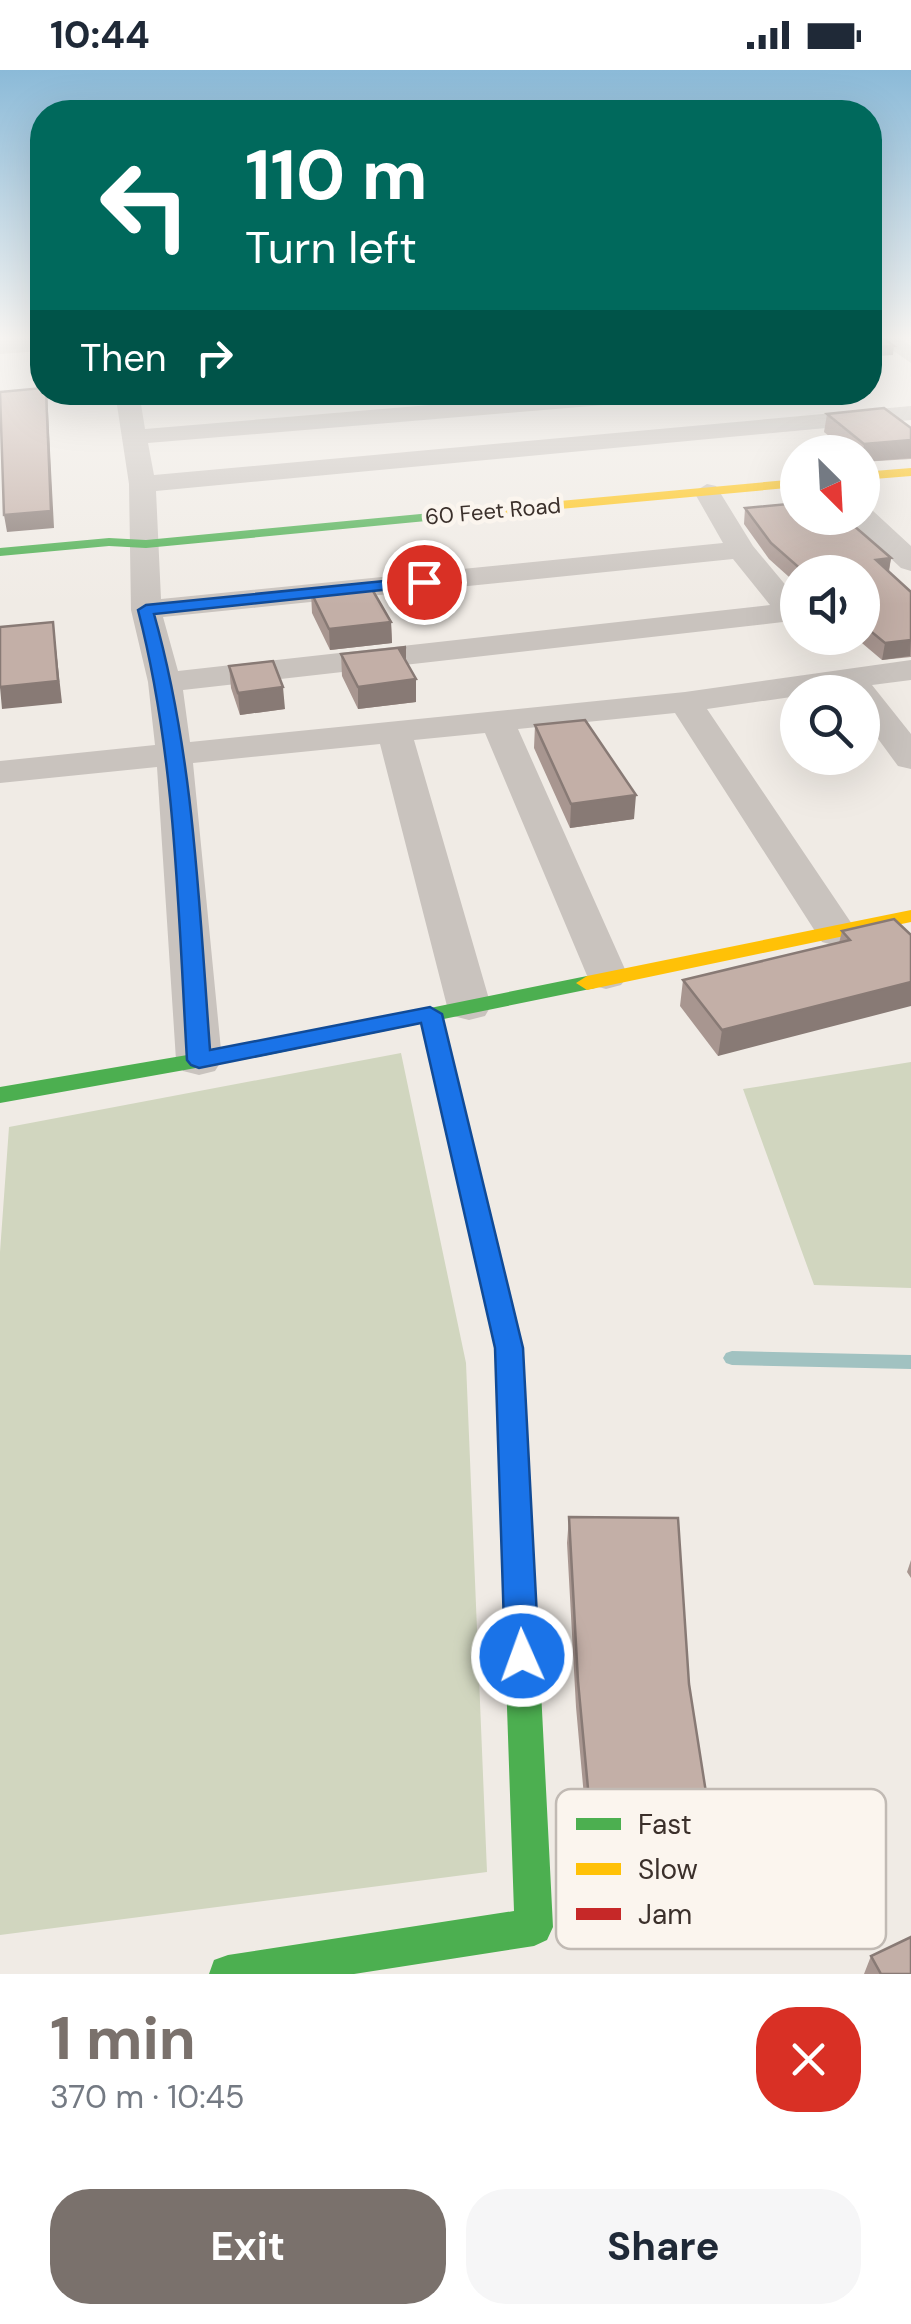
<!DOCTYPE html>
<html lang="en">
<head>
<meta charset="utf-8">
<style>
	body { margin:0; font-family:"DM Sans",sans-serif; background:#f6f6f7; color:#1f2937; height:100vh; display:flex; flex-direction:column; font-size:38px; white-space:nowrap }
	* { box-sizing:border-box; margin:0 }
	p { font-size:32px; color:#747a83 }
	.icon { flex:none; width:55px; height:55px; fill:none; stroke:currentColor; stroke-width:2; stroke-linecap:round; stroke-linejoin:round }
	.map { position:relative; height:1904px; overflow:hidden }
	.details { display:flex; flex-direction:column; background:#fff; flex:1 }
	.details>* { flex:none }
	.guide { position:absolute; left:30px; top:30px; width:852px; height:305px; border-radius:40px; box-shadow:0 10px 40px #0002; background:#00695c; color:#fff; overflow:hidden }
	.needle { width:65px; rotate:156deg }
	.buttons { position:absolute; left:780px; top:365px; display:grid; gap:20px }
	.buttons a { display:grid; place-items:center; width:100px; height:100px; border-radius:50%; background:#fff; box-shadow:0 10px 40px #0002; font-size:50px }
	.pin { position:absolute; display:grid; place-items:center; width:85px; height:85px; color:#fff; margin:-42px; border:5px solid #fff; border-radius:50%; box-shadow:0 2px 10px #0007 }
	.me { position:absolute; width:110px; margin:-55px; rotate:358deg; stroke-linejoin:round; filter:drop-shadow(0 0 8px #0008) }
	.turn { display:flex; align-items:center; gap:35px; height:210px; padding:0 50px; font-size:45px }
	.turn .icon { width:130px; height:130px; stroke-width:2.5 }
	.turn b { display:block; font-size:70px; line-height:85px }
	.then { display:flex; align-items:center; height:95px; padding:0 50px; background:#0003; gap:20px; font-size:38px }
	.round { display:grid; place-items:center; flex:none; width:105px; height:105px; border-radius:40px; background:#f6f6f7 }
	.head { display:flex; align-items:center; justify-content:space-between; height:170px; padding:0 50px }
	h1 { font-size:60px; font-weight:700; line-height:75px; color:#7a716c }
	.cta { display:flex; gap:20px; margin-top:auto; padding:20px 50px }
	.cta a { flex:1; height:115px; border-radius:40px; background:#7a716c; color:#fff; font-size:40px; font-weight:700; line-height:115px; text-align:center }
	.cta a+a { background:#f6f6f7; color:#1f2937 }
	.status { display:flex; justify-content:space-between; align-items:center; height:70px; padding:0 50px; background:#fff; direction:ltr }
	.status svg { height:28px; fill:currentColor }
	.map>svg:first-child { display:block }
	.green { fill:#d1d6bf }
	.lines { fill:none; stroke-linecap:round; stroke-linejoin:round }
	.stream { fill:#a1c2c1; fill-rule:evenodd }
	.street { fill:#c9c3be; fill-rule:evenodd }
	.fast { fill:#4caf50; fill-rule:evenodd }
	.slow { fill:#ffc107; fill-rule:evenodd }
	.jam { fill:#c62828; fill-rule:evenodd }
	.wall { fill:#a89690 }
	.shaded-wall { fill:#887a75 }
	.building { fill:#c3afa7; stroke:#887a75; stroke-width:2.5 }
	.route { fill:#1a73e8; stroke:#114b97; stroke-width:2.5 }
	.labels { text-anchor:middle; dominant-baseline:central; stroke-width:9; stroke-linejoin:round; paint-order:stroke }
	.far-street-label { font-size:22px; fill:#3b302b; stroke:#fbf5ee }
	.key { fill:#fbf5ee; stroke:#c1bab4; stroke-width:2.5 }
	.key-label { font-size:28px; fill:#3b302b }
</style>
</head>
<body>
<div class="status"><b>10:44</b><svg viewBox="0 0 49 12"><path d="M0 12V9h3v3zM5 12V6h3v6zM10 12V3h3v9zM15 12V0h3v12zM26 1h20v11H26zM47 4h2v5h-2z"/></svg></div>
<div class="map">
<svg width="911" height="1904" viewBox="0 0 911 1904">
	<rect width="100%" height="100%" fill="#f0ebe5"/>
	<path class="green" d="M 401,983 L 466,1293 L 487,1802 L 0,1865 L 0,1182 L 9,1057 Z
		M 911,992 L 911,1218 L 814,1215 L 743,1019 Z"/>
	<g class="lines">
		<path class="stream" d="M 732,1281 L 911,1285 L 911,1299 L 732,1295 L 726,1293 L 723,1288 L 726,1283 Z"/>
		<path class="street" d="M 42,268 L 42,281 L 0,284 L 0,270 Z
			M 875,268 L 900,268 L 911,276 L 911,293 Z
			M 115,322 L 224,322 L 213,329 L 141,334 L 145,359 L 584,322 L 686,322 L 675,329 L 148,373 L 154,405 L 911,336 L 911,350 L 156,421 L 161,529 L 723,473 L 694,422 L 707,414 L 716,416 L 753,476 L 798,530 L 798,559 L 783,552 L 183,620 L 190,672 L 685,622 L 911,590 L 911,610 L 872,615 L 911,664 L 911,699 L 898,696 L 862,647 L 862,622 L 846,622 L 848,619 L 798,622 L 798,626 L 707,639 L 858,863 L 852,872 L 837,876 L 822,872 L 675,643 L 518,659 L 628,906 L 621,915 L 606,919 L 591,915 L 485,663 L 414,670 L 491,936 L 485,946 L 469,950 L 453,946 L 447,936 L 380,674 L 193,693 L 222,990 L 215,1001 L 199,1005 L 183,1001 L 176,990 L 157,697 L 0,713 L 0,691 L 155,675 L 148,612 L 131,540 L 129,414 ZM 733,489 L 770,535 L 178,601 L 163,547 Z
			M 862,438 L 872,440 L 911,476 L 911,501 L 901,498 L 852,452 L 849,448 L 862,448 Z"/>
		<path class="fast" d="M 484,438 L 489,439 L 489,445 L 146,478 L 109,476 L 0,486 L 0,478 L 109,468 L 146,470 Z
			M 587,906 L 598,913 L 595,918 L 263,986 L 0,1033 L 0,1017 L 263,972 Z
			M 517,1449 L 528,1453 L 533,1463 L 553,1857 L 547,1870 L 534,1876 L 354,1904 L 209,1904 L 214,1890 L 228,1885 L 514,1841 L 501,1463 L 506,1453 Z"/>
		<path class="slow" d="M 911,398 L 911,406 L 862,410 L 862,402 Z
			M 798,409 L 798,417 L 484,446 L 477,442 L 484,438 Z
			M 911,840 L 911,852 L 587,920 L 576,913 L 587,906 Z"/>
		<path class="jam" d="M 431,937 L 442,944 L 523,1277 L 533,1463 L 528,1473 L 517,1477 L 506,1473 L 501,1463 L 495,1277 L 420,944 Z"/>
	</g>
	<path class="wall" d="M 827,344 L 911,358 L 911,389 L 862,392 L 862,382 L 849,382 L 824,362 Z
		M 745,438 L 891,488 L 889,502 L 911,522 L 911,587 L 882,590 L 856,568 L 862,568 L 862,502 L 798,502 L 798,515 L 769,489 L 744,454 Z
		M 311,522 L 391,552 L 392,573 L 330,580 L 312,543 Z
		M 406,577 L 406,591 L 416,609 L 416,632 L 358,639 L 342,606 L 341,584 Z
		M 229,596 L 285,639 L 240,645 L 231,618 Z
		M 535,655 L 634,749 L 570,758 L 534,678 Z
		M 842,861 L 911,865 L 718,986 L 680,936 L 683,910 L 839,873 Z
		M 569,1447 L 689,1614 L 720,1812 L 714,1836 L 594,1839 L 576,1637 L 567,1473 Z
		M 911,1490 L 911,1508 L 907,1502 Z
		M 871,1886 L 911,1904 L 864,1904 Z"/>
	<path class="shaded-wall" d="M 894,276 L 893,285 L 877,286 L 878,277 Z
		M 47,322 L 54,458 L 7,462 L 4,445 Z
		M 911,370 L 911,388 L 862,392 L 864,374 Z
		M 891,488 L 888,504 L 876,490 Z
		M 53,552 L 62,633 L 2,639 L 0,617 Z
		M 391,552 L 392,573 L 330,580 L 329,559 Z
		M 911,570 L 910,586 L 882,590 L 885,573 Z
		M 406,577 L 406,598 L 399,579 Z
		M 416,609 L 416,632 L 358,639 L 358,617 Z
		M 283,617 L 285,639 L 240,645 L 238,623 Z
		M 636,725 L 634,749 L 570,758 L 571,734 Z
		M 911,912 L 911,936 L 718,986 L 722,960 Z"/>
	<path class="building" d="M 877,268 L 883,268 L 894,276 L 878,277 Z
		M 42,318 L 42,322 L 46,322 L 51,441 L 4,445 L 0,322 Z
		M 884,338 L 911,358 L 911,370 L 864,374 L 827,344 Z
		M 798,433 L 798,448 L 845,448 L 891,488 L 876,490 L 911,522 L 911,570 L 885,573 L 862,554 L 862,502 L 804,502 L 771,473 L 745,438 Z
		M 369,514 L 391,552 L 329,559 L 311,522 Z
		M 53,552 L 58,611 L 0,617 L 0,557 Z
		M 406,577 L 399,579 L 416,609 L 358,617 L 341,584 Z
		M 273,591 L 283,617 L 238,623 L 229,596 Z
		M 585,650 L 636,725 L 571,734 L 535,655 Z
		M 894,849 L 911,865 L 911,912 L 722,960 L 683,910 L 850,870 L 842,861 Z
		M 569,1447 L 678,1448 L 689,1614 L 720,1812 L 597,1815 L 578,1611 Z
		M 911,1867 L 911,1904 L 881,1904 L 871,1886 Z"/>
	<linearGradient id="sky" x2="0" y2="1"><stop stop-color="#8bbad8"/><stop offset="0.5" stop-color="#f8f6f3"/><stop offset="1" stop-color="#f8f6f3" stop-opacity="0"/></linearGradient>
	<rect width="911" height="535" fill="url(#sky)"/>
	<path class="route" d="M 424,507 L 431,512 L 429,515 L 154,544 C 194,686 199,834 210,980 L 430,937 L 442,944 L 523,1278 L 539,1586 L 534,1598 L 522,1602 L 510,1598 L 505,1586 L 495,1278 L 421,953 L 199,998 L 191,995 L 187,990 C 178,839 176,687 138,540 L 146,535 Z"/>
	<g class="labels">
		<g class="far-street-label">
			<text transform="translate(493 441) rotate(-5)">60 Feet Road</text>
		</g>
	</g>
	<rect x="556" y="1719" width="330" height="160" rx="15" class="key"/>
	<rect x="576" y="1748" width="45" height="12" fill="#4caf50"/>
	<rect x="576" y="1793" width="45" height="12" fill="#ffc107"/>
	<rect x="576" y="1838" width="45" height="12" fill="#c62828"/>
	<g class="key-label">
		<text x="638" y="1764">Fast</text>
		<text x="638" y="1809">Slow</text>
		<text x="638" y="1854">Jam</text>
	</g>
</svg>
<div class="buttons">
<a><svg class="needle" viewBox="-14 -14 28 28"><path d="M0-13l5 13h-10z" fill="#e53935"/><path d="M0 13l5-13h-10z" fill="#747a83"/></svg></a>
<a><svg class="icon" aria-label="sound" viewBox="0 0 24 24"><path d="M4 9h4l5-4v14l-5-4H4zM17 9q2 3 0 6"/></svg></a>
<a><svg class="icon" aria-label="search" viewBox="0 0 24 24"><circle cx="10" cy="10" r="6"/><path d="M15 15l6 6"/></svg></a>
</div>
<div class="pin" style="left:424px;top:512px;background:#d93025"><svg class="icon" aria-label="arrive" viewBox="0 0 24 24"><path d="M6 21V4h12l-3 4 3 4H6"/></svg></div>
<svg class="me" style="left:522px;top:1586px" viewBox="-20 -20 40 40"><circle r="17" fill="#1a73e8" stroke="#fff" stroke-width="3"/><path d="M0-11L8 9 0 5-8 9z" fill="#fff"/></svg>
<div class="guide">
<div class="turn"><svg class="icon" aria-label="left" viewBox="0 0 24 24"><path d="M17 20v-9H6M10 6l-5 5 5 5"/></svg><div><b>110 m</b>Turn left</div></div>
<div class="then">Then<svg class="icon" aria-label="right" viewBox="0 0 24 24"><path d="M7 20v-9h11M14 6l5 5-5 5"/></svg></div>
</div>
</div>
<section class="details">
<div class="head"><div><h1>1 min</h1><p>370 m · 10:45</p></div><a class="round" style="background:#d93025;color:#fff"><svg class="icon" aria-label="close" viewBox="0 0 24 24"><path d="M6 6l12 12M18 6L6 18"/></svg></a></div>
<div class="cta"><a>Exit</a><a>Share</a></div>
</section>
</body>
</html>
